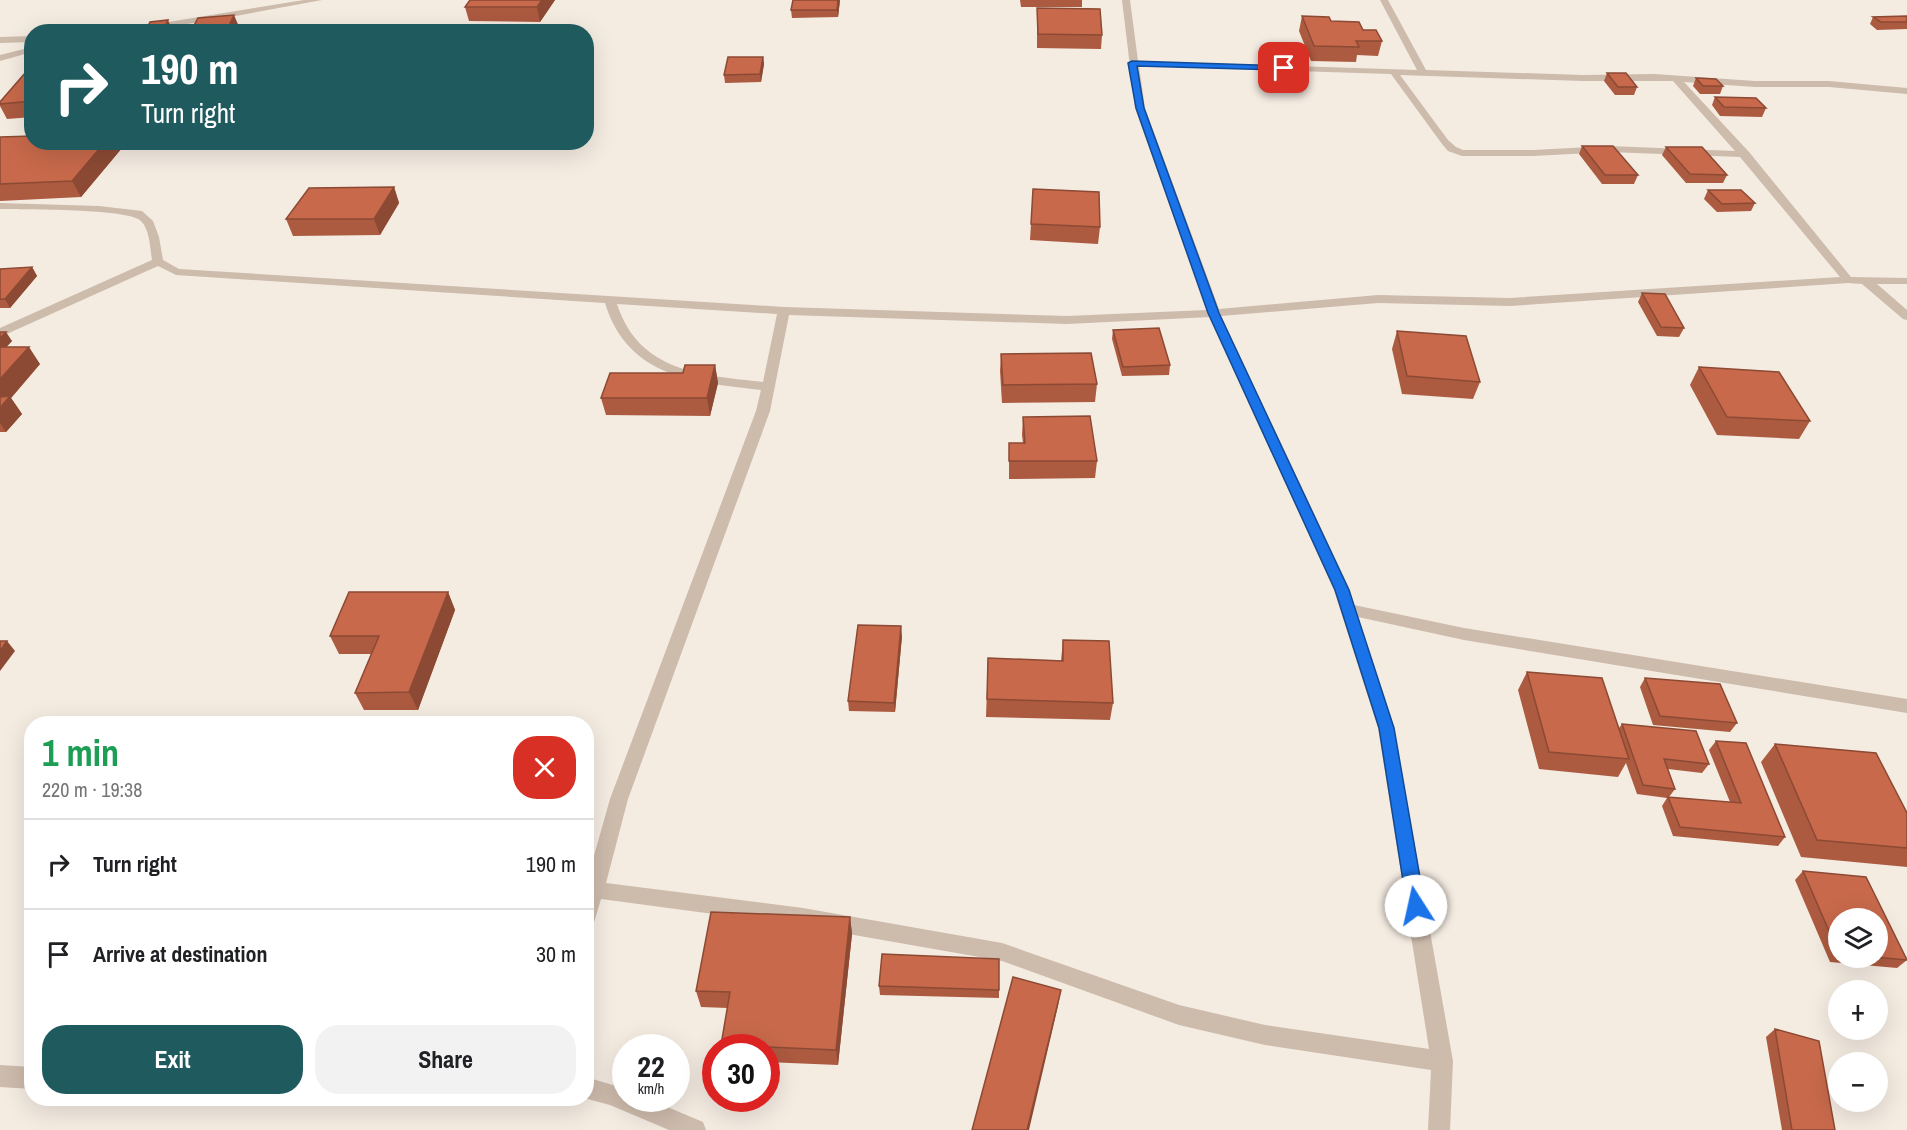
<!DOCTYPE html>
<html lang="en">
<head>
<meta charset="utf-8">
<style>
	body { margin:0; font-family:"Archivo Narrow",sans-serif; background:#f2f2f2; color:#202124; height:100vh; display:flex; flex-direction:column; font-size:22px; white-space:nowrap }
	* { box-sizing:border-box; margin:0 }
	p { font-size:20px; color:#757577 }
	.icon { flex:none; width:33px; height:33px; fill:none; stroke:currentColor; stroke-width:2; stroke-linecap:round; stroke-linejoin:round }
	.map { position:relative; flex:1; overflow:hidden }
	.details { position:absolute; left:24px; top:716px; width:570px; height:390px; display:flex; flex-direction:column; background:#fff; border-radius:24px; box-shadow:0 6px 24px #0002 }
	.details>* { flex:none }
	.top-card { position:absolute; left:24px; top:24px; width:570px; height:126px; border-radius:24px; box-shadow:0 6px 24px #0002; background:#1f5a5e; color:#fff; overflow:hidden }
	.buttons { position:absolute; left:1828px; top:908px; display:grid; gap:12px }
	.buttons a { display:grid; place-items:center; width:60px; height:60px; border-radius:50%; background:#fff; box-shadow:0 6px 24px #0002; font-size:30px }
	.speed { position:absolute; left:612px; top:1034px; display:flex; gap:12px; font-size:30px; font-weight:700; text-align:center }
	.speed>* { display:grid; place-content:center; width:78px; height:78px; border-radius:50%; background:#fff; box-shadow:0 6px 24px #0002; line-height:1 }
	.speed small { font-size:15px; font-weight:400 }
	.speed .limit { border:9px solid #d22; background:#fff; color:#111 }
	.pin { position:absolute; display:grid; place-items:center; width:51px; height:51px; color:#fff; margin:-26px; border-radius:12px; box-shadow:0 3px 9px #0006 }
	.me { position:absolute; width:66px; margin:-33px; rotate:350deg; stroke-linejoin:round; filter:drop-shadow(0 0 4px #0008) }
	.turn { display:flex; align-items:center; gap:21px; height:126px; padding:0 18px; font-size:27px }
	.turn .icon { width:78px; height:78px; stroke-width:2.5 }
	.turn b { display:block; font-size:42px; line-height:51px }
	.round { display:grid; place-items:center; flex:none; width:63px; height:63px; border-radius:24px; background:#f2f2f2 }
	.head { display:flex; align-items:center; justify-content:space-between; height:102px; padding:0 18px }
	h1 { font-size:36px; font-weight:700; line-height:45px; color:#1e9e55 }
	.cta { display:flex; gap:12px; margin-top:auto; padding:12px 18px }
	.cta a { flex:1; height:69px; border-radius:24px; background:#1f5a5e; color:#fff; font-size:24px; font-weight:700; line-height:69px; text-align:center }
	.cta a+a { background:#f2f2f2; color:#202124 }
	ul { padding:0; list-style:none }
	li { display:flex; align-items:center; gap:18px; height:90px; padding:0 18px; border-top:2px solid #e0e0e0 }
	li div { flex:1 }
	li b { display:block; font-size:22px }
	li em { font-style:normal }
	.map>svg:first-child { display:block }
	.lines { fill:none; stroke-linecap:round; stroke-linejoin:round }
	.minor { fill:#cdbbac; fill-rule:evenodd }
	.wall { fill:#ac5a40; fill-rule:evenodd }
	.shaded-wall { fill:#8c4a34 }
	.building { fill:#c8694b; stroke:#8c4a34; stroke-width:1.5 }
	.route { fill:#1a73e8; stroke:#114b97; stroke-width:1.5 }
</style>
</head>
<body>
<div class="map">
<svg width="1907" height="1130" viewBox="0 0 1907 1130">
	<rect width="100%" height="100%" fill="#f4ebe1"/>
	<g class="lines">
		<path class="minor" d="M 304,0 L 322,0 L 214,20 L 133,32 L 107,32 Z
			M 1122,0 L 1130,0 L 1138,61 L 1417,70 L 1380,0 L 1388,0 L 1426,70 L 1583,75 L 1654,74 L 1755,81 L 1829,81 L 1907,88 L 1907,94 L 1829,87 L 1755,87 L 1684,82 L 1749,152 L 1851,277 L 1907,278 L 1907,284 L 1877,284 L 1907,310 L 1907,320 L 1903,319 L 1862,284 L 1848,283 L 1510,306 L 1378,303 L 1221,316 L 1350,590 L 1354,605 L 1464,628 L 1907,699 L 1907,713 L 1464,640 L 1358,617 L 1394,728 L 1453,1061 L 1450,1130 L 1428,1130 L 1431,1070 L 1265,1045 L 1179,1025 L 1002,961 L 803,926 L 601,899 L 593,926 L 586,929 L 586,884 L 610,799 L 756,411 L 761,390 C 694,382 628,378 605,303 L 176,275 L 158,266 L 0,337 L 0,328 L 152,260 C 150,248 150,230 141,221 C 129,208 23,210 0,209 L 0,203 L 99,206 L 142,211 L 153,221 L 159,237 L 163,260 L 179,269 L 784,307 L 1067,316 L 1207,310 L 1135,108 ZM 1139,66 L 1391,74 L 1442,144 L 1448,151 L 1462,156 L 1533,156 L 1609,152 L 1740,157 L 1840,277 L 1510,298 L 1378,295 L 1219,309 L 1145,108 ZM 1400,75 L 1583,81 L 1673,81 L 1735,151 L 1609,146 L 1533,150 L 1463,150 L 1456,147 L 1448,140 ZM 617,304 L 777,314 L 763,382 C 701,375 639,372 617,304 ZM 789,315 L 1067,324 L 1210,317 L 1334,590 L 1378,728 L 1429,1049 L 1265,1025 L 1179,1005 L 1002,943 L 803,908 L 606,883 L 628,799 L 770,411 Z
			M 32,36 L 32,42 L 0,43 L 0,37 Z
			M 32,47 L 32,52 L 0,61 L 0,55 Z
			M 0,1065 L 32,1067 L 32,1089 L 0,1087 Z
			M 586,1077 L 626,1089 L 626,1098 L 646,1098 L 703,1122 L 706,1130 L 669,1130 L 610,1105 L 584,1098 L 586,1098 Z"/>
	</g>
	<path class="wall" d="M 470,0 L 555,0 L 540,22 L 469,21 L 465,7 Z
		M 840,0 L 838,17 L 792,18 L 791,10 Z
		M 1020,0 L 1082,0 L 1082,7 L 1021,7 Z
		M 1037,8 L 1102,35 L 1101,49 L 1037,48 Z
		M 1302,16 L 1331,21 L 1363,30 L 1382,41 L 1378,56 L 1357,55 L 1356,62 L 1311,61 L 1299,31 Z
		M 1907,16 L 1907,29 L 1877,30 L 1870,24 L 1873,17 Z
		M 763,57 L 764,64 L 761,82 L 725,83 L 724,75 Z
		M 32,65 L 32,117 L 7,119 L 0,106 L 0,102 Z
		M 1607,73 L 1637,87 L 1634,95 L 1615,95 L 1604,81 Z
		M 1696,78 L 1723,86 L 1720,94 L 1700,94 L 1693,86 Z
		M 1715,97 L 1766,108 L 1762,117 L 1720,116 L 1712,105 Z
		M 0,137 L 122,148 L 81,197 L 0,201 Z
		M 1582,146 L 1638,175 L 1634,184 L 1602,184 L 1579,154 Z
		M 1666,147 L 1727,175 L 1723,183 L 1686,183 L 1662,155 Z
		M 394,187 L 399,203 L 380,235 L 293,236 L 286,219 Z
		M 1708,190 L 1755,203 L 1751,211 L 1717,212 L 1704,199 Z
		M 1031,224 L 1100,227 L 1098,244 L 1030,240 Z
		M 32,267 L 37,276 L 10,308 L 0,308 L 0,269 Z
		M 1642,293 L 1684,328 L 1679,337 L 1657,336 L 1638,302 Z
		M 1113,330 L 1170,365 L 1169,375 L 1122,376 L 1112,339 Z
		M 1397,331 L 1480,382 L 1473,399 L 1402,394 L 1392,349 Z
		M 0,332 L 12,341 L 6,347 L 40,364 L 11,398 L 22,414 L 6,432 L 0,432 Z
		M 1001,354 L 1097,384 L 1095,402 L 1002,403 L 1000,371 Z
		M 715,365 L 718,383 L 710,416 L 606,415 L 601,398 L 683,373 Z
		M 1699,367 L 1810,421 L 1799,439 L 1717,435 L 1690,385 Z
		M 1023,417 L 1097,461 L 1095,478 L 1009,479 L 1009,443 L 1023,443 L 1022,435 Z
		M 448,592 L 455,610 L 418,710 L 364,710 L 355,693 L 371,654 L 339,654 L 330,636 Z
		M 902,636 L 895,712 L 849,711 L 848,701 Z
		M 1063,640 L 1113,703 L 1110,720 L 986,717 L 988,658 L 1061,661 Z
		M 1527,672 L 1619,728 L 1622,724 L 1709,764 L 1702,773 L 1668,769 L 1675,789 L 1669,797 L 1730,802 L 1709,750 L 1716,741 L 1785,837 L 1778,846 L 1673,836 L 1662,806 L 1667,798 L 1637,794 L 1626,763 L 1618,777 L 1539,769 L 1518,690 Z
		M 1645,678 L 1737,723 L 1730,732 L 1653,725 L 1640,687 Z
		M 1775,744 L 1907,813 L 1907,867 L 1801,857 L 1761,762 Z
		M 1803,871 L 1907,960 L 1897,968 L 1830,962 L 1795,880 ZM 1839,918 L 1878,957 L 1839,957 Z
		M 850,917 L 852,934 L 838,1065 L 766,1062 L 766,1047 L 721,1047 L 721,1045 L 728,1008 L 701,1007 L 696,991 Z
		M 879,986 L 999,990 L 999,998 L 880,995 Z
		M 1775,1029 L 1835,1130 L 1782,1130 L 1766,1037 Z"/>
	<path class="shaded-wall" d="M 542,0 L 555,0 L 540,22 L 537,7 Z
		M 838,0 L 840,0 L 838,17 L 837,10 Z
		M 234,15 L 240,29 L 238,32 L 226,32 Z
		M 168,20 L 173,32 L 162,32 Z
		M 763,57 L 764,64 L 761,82 L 760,74 Z
		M 105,142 L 119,142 L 122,148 L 81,197 L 72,181 Z
		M 394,187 L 399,203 L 380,235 L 374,219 Z
		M 32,267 L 37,276 L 10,308 L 5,299 Z
		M 6,332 L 12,341 L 0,354 L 0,338 Z
		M 29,347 L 40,364 L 11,398 L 22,414 L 6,432 L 0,423 L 0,379 Z
		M 715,365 L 718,383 L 710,416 L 707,398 Z
		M 448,592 L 455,610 L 418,710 L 409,692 Z
		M 901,626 L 902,636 L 895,712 L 894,703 Z
		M 7,641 L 15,651 L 0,671 L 0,651 Z
		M 850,917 L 852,934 L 838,1065 L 836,1050 Z
		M 1061,990 L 1058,1006 L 1029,1130 L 1027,1130 Z"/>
	<path class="building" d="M 470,0 L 542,0 L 537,7 L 465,7 Z
		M 793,0 L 838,0 L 837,10 L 791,10 Z
		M 1037,8 L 1100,9 L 1102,35 L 1038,34 Z
		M 234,15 L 226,32 L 184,32 L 191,31 L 198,18 Z
		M 1302,16 L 1329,17 L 1331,21 L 1359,22 L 1363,30 L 1376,30 L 1382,41 L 1356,41 L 1359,47 L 1314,46 Z
		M 1907,16 L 1907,22 L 1881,22 L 1873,17 Z
		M 168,20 L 162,32 L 145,32 L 150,22 Z
		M 728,57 L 763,57 L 760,74 L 724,75 Z
		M 32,65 L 32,101 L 0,104 L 0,102 Z
		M 1607,73 L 1626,73 L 1637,87 L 1618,87 Z
		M 1696,78 L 1716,79 L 1723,86 L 1703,86 Z
		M 1715,97 L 1756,98 L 1766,108 L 1724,107 Z
		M 32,136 L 32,142 L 105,142 L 72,181 L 0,184 L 0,137 Z
		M 1582,146 L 1613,146 L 1638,175 L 1605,175 Z
		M 1666,147 L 1702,147 L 1727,175 L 1690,174 Z
		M 394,187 L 374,219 L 286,219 L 309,188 Z
		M 1033,189 L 1099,192 L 1100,227 L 1031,224 Z
		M 1708,190 L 1741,190 L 1755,203 L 1722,204 Z
		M 32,267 L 5,299 L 0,299 L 0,269 Z
		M 1642,293 L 1665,294 L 1684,328 L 1661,327 Z
		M 1159,328 L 1170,365 L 1123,367 L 1113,330 Z
		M 1397,331 L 1466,336 L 1480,382 L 1407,376 Z
		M 0,332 L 6,332 L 0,338 Z
		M 0,347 L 29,347 L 0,379 Z
		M 1091,353 L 1097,384 L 1003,385 L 1001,354 Z
		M 685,365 L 715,365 L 707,398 L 601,398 L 610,373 L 683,373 Z
		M 1699,367 L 1779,372 L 1810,421 L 1727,417 Z
		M 10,396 L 0,408 L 0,397 Z
		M 1090,416 L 1097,461 L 1009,461 L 1009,443 L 1025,443 L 1023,417 Z
		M 349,592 L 448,592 L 409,692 L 355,693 L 379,636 L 330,636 Z
		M 858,625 L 901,626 L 894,703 L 848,701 Z
		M 1063,640 L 1109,641 L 1113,703 L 987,699 L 988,658 L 1063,661 Z
		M 0,641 L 7,641 L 0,651 Z
		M 1527,672 L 1602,678 L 1629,759 L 1549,752 Z
		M 1645,678 L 1720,684 L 1737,723 L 1660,716 Z
		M 1622,724 L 1696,731 L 1709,764 L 1664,759 L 1675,789 L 1643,785 Z
		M 1716,741 L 1746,743 L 1785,837 L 1680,827 L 1668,797 L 1741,803 Z
		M 1775,744 L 1876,753 L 1907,813 L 1907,848 L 1817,840 Z
		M 1803,871 L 1866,877 L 1907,960 L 1874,957 L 1878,957 L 1878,918 L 1839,918 L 1839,954 Z
		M 711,912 L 850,917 L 836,1050 L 721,1045 L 730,992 L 696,991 Z
		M 882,954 L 999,959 L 999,990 L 879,986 Z
		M 1013,977 L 1061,990 L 1027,1130 L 972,1130 Z
		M 1775,1029 L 1819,1041 L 1835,1130 L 1792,1130 Z"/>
	<path class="route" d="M 1132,61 L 1284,66 L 1288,68 L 1284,70 L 1137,66 L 1144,108 L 1219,313 L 1349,590 L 1394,728 L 1425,906 L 1422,911 L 1416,913 L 1410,911 L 1407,906 L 1379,728 L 1335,590 L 1208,313 L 1136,108 L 1128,63 Z"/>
</svg>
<div class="buttons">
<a><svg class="icon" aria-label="layers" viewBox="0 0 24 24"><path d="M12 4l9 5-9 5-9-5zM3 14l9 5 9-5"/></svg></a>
<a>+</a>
<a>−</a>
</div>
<div class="speed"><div>22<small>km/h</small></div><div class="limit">30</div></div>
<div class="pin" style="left:1284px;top:68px;background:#d93025"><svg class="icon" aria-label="arrive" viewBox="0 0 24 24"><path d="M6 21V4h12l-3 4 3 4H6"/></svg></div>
<svg class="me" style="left:1416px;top:906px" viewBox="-20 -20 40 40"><circle r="19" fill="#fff"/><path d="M0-13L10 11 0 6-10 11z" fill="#1a73e8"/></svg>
<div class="top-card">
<div class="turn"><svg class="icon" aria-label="right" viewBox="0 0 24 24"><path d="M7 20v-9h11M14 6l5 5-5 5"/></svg><div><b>190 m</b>Turn right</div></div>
</div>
<section class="details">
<div class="head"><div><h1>1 min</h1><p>220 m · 19:38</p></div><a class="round" style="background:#d93025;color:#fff"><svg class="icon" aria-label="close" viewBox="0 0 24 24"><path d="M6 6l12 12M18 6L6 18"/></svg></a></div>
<ul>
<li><svg class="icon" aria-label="right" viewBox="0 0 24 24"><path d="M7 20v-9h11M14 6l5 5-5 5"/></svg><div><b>Turn right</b></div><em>190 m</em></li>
<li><svg class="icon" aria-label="arrive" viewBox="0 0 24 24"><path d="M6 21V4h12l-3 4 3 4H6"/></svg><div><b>Arrive at destination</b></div><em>30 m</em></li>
</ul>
<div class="cta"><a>Exit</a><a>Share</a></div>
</section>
</div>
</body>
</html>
